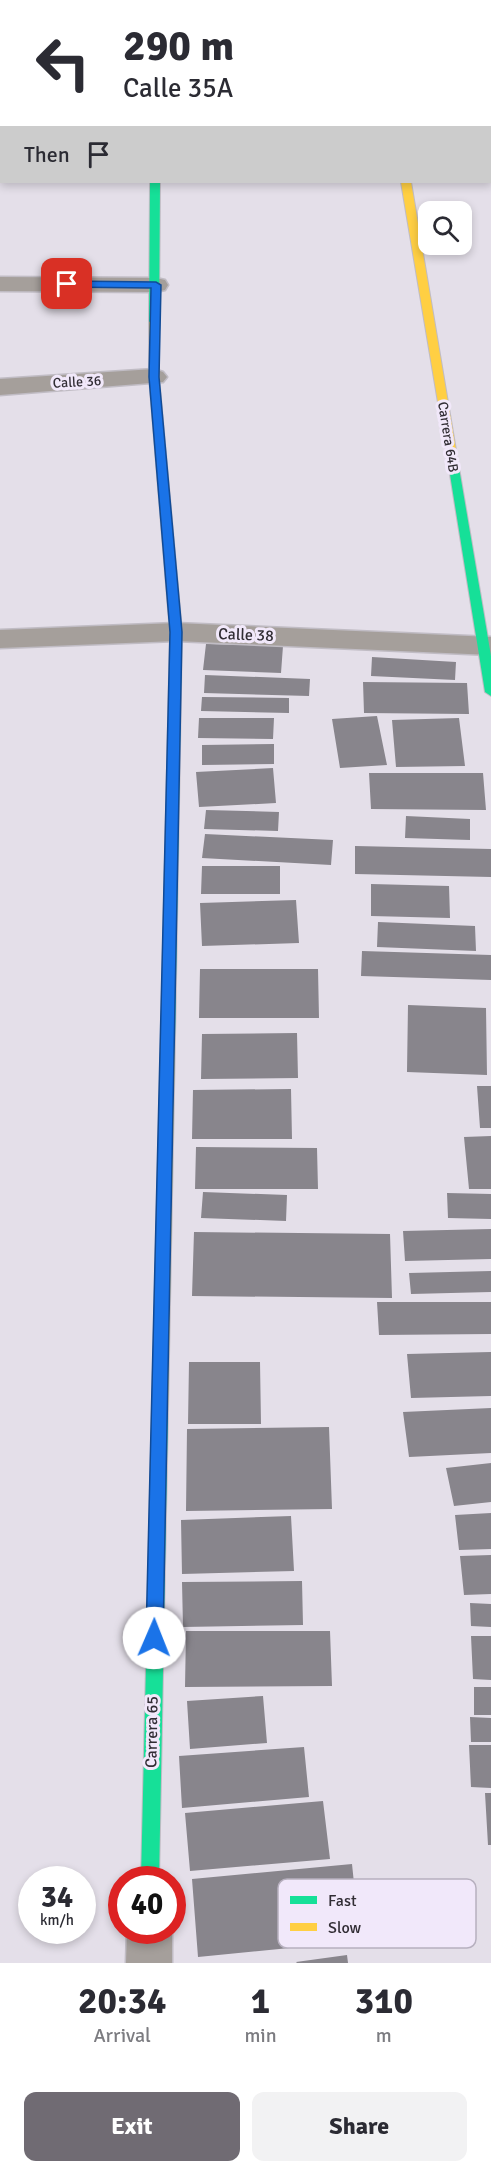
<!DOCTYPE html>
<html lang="en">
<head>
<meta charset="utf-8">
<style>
	body { margin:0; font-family:Signika,sans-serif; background:#f2f2f3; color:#2b2b33; height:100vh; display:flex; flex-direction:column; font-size:22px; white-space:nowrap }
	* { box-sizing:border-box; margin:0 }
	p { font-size:20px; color:#7c7c81 }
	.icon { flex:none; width:33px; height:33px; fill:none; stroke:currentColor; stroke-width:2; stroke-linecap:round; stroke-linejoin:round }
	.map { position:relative; height:1963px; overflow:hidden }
	.sheet { display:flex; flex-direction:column; background:#fff; flex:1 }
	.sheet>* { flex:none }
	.guide { position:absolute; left:0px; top:0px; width:492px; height:183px; box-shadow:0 3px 9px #0003; background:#fff; color:#2b2b33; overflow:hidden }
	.fabs { position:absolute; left:418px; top:201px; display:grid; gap:12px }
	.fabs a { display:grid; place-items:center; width:54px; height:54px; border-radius:12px; background:#fff; box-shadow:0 3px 9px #0003; font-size:30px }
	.speed { position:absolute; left:18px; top:1866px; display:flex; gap:12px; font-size:30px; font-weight:700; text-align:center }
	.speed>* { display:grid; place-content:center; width:78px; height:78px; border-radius:50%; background:#fff; box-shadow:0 3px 9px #0003; line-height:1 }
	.speed small { font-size:15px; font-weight:400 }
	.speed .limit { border:9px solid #d22; background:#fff; color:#111 }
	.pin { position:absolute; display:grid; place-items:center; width:51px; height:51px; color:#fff; margin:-26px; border-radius:12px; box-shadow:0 3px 9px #0006 }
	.me { position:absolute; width:66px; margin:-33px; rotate:1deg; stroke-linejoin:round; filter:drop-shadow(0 0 4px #0008) }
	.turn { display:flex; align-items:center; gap:21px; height:126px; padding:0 24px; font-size:27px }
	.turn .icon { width:78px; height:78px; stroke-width:2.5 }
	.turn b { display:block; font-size:42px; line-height:51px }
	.then { display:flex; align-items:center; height:57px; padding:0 24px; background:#0003; gap:12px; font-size:22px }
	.eta { display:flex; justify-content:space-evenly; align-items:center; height:102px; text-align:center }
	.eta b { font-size:36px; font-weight:700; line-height:42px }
	.action { display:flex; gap:12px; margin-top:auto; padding:12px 24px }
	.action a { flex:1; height:69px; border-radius:12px; background:#706b73; color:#fff; font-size:24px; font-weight:700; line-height:69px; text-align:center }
	.action a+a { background:#f2f2f3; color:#2b2b33 }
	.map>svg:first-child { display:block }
	.building { fill:#88858c }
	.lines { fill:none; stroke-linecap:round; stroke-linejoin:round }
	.street-casing { stroke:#c0bcc4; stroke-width:3 }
	.fast-casing { stroke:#c0bcc4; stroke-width:2 }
	.slow-casing { stroke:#c0bcc4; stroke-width:2 }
	.street { fill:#a59f9b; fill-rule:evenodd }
	.fast { fill:#16e098; fill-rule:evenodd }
	.slow { fill:#ffcf43; fill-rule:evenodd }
	.route { fill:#1a73e8; stroke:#114b97; stroke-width:1.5 }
	.labels { text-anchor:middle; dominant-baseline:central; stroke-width:6; stroke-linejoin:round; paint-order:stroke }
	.far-street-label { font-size:14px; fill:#312d34; stroke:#f1e8fa }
	.street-label { font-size:16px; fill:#312d34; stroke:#f1e8fa }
	.key { fill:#f1e8fa; stroke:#b7b0bf; stroke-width:1.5 }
	.key-label { font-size:16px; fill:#312d34 }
</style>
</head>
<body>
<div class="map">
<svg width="491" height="1963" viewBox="0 0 491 1963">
	<rect width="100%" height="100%" fill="#e4dfe9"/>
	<path class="building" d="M 206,644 L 283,646 L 281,673 L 203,670 Z
		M 372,657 L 456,662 L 455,680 L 371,676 Z
		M 205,675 L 310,679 L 309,696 L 204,693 Z
		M 363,682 L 467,683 L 469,714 L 364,713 Z
		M 202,697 L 289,698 L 289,713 L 201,711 Z
		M 377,716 L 387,765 L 340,768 L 332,719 Z
		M 199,718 L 274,718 L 273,739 L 198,738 Z
		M 459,718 L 465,766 L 396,767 L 392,720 Z
		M 274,744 L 274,764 L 202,765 L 202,745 Z
		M 273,768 L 276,803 L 199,807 L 196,772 Z
		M 369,773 L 483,773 L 486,810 L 371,809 Z
		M 206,810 L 279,812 L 278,831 L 204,829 Z
		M 406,816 L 470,819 L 470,840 L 405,838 Z
		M 205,834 L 333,840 L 331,865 L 202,858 Z
		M 355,846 L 491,849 L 491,877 L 355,874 Z
		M 202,866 L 280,866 L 280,894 L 201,894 Z
		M 371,884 L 449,886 L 450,918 L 371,916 Z
		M 296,900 L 299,943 L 202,946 L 200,903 Z
		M 378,922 L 475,926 L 476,951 L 377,947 Z
		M 362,951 L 491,955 L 491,980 L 361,976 Z
		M 200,969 L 318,969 L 319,1018 L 199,1018 Z
		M 408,1005 L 486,1008 L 487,1075 L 407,1072 Z
		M 297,1033 L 298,1078 L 201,1079 L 202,1034 Z
		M 477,1086 L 491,1086 L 491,1128 L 480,1128 Z
		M 291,1089 L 292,1139 L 192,1139 L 193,1090 Z
		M 491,1136 L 491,1189 L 469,1189 L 464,1137 Z
		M 196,1147 L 317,1148 L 318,1189 L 195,1189 Z
		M 203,1192 L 287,1195 L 286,1221 L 201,1218 Z
		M 447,1193 L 491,1194 L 491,1219 L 448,1218 Z
		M 491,1229 L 491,1259 L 405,1261 L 403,1231 Z
		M 194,1232 L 390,1234 L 392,1298 L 192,1296 Z
		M 491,1271 L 491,1292 L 411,1294 L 409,1273 Z
		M 377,1302 L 491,1302 L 491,1334 L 379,1335 Z
		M 491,1352 L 491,1396 L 411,1398 L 407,1354 Z
		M 189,1362 L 260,1362 L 261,1424 L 188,1424 Z
		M 491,1408 L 491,1453 L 409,1457 L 403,1412 Z
		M 329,1427 L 332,1509 L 186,1511 L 187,1429 Z
		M 491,1463 L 491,1502 L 454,1506 L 446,1468 Z
		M 491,1513 L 491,1549 L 459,1550 L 455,1515 Z
		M 291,1516 L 294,1571 L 182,1574 L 181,1520 Z
		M 491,1555 L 491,1594 L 464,1595 L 460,1556 Z
		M 302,1581 L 303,1625 L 183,1627 L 182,1582 Z
		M 470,1603 L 491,1604 L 491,1627 L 471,1626 Z
		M 186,1631 L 330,1631 L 332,1686 L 185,1687 Z
		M 471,1636 L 491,1636 L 491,1680 L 473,1679 Z
		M 474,1687 L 491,1687 L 491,1715 L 474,1715 Z
		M 263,1696 L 267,1743 L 190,1749 L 187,1701 Z
		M 470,1717 L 491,1718 L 491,1742 L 471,1742 Z
		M 469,1745 L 491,1745 L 491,1788 L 471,1787 Z
		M 304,1747 L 309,1797 L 182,1808 L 179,1756 Z
		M 485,1793 L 491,1793 L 491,1845 L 488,1845 Z
		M 323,1801 L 330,1859 L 190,1871 L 185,1813 Z
		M 352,1864 L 360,1941 L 198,1957 L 192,1879 Z
		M 347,1955 L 348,1963 L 297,1963 L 296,1962 Z"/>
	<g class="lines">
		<defs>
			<path id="street" d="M 158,0 L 178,0 L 178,2 L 158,2 Z
				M 379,0 L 399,0 L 399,2 L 379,2 Z
				M 0,151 L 2,151 L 2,165 L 0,165 Z
				M 490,158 L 491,158 L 491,172 L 490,172 Z
				M 0,277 L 156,278 L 165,280 L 168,285 L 165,290 L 156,292 L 0,291 Z
				M 154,369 L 163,372 L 167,377 L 163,382 L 0,395 L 0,379 Z
				M 176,623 L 491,637 L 491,655 L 176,641 L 0,648 L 0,630 Z
				M 127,1930 L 172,1930 L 172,1963 L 126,1963 Z"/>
			<path id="fast" d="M 150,182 L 160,182 L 159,322 L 154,325 L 149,322 Z
				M 453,459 L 458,462 L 491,656 L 491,696 L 485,692 L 448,462 Z
				M 174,605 L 180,609 L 182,632 L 175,1038 L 173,1042 L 163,1042 L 161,1038 L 170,632 L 168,609 Z
				M 160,1402 L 166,1404 L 168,1409 L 159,1880 L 141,1880 L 152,1409 L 154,1404 Z"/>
			<path id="slow" d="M 401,182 L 411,182 L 458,462 L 453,465 L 448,462 Z
				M 154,319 L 159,322 L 159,377 L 180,609 L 174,613 L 168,609 L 149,377 L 149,322 Z
				M 168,1033 L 173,1034 L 175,1038 L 168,1409 L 166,1414 L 160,1416 L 154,1414 L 152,1409 L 161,1038 L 163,1034 Z"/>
		</defs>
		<use href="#street" class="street-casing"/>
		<use href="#fast" class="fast-casing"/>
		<use href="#slow" class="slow-casing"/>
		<use href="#street" class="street"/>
		<use href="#fast" class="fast"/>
		<use href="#slow" class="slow"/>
	</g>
	<path class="route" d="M 67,281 L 156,282 L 161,285 L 159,377 L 182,632 L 163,1638 L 160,1644 L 154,1646 L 148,1644 L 146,1638 L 170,632 L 149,377 L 151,288 L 63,287 L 63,282 Z"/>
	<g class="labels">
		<g class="far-street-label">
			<text transform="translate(77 382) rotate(-3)">Calle 36</text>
			<text transform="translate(448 437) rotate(81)">Carrera 64B</text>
		</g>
		<g class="street-label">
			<text transform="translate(246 635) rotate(2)">Calle 38</text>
			<text transform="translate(152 1732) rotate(-89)">Carrera 65</text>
		</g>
	</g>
	<rect x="278" y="1879" width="198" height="69" rx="9" class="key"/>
	<rect x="290" y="1896" width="27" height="8" fill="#16e098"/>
	<rect x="290" y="1923" width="27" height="8" fill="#ffcf43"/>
	<g class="key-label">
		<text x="328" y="1906">Fast</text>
		<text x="328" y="1933">Slow</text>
	</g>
</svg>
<div class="fabs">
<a><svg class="icon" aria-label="search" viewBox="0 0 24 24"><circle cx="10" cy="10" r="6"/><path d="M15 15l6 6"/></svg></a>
</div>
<div class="speed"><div>34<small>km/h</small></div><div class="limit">40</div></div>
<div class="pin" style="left:67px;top:284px;background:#d93025"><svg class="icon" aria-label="arrive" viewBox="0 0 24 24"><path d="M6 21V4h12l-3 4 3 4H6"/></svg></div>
<svg class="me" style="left:154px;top:1638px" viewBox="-20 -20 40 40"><circle r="19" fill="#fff"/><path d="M0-13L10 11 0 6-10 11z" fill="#1a73e8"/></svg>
<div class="guide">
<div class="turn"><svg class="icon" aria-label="left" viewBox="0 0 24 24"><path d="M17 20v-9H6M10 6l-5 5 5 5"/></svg><div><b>290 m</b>Calle 35A</div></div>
<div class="then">Then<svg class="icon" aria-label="arrive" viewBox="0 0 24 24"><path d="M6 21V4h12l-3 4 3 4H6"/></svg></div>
</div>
</div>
<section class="sheet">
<div class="eta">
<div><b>20:34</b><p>Arrival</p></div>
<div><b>1</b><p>min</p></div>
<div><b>310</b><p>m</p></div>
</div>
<div class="action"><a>Exit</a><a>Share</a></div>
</section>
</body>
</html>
